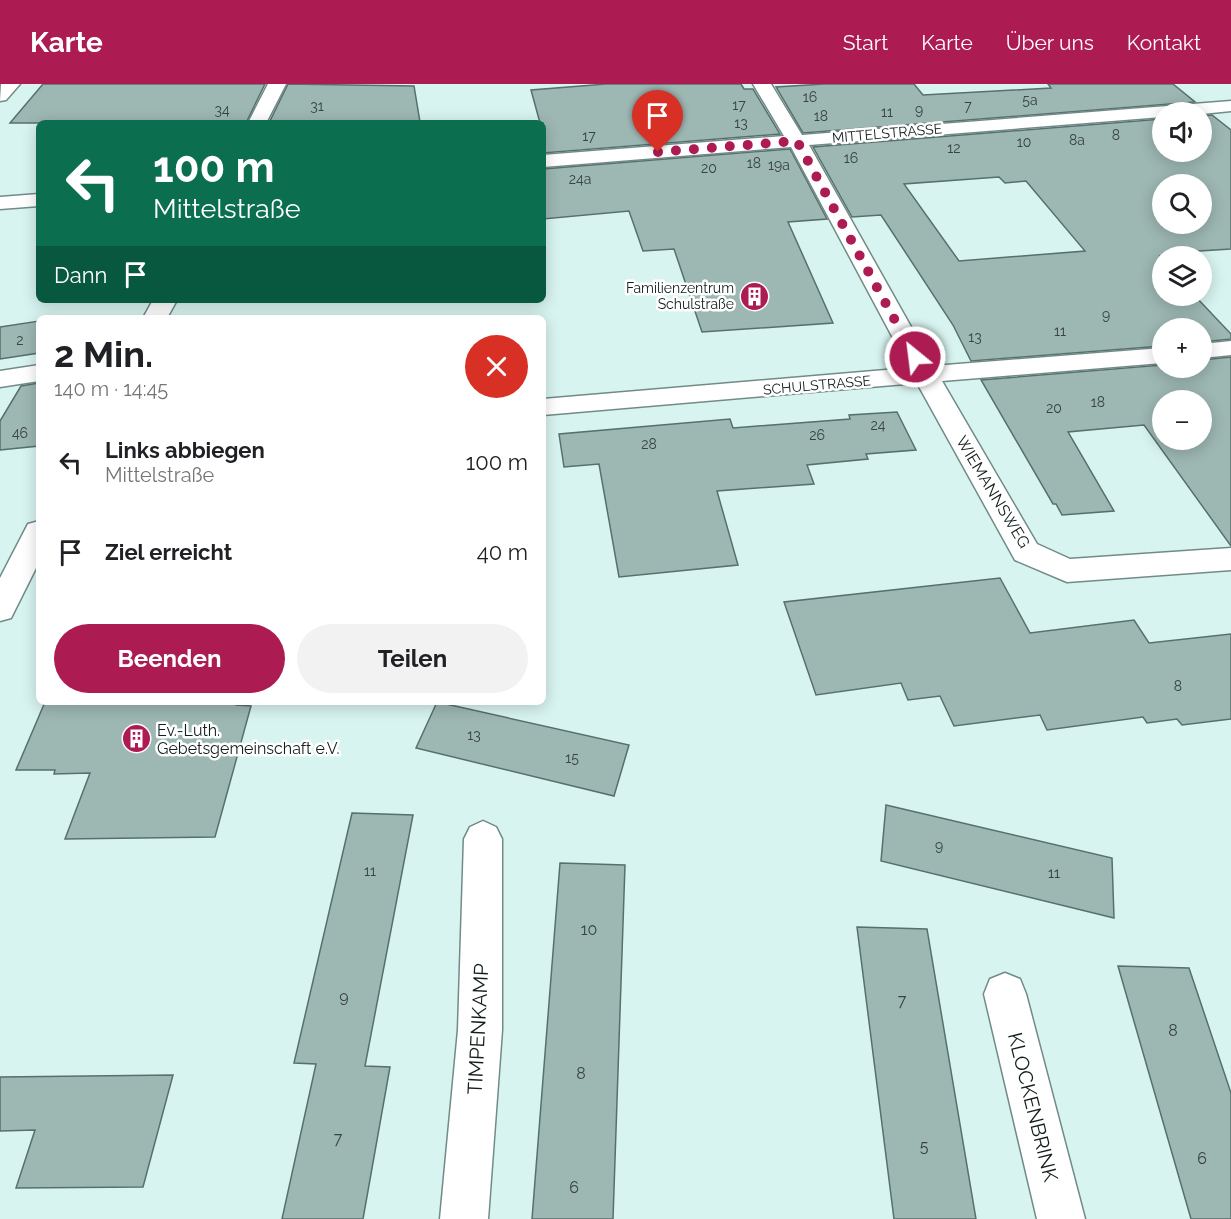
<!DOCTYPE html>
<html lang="de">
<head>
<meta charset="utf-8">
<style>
	body { margin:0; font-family:Raleway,sans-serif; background:#f2f2f2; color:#202124; height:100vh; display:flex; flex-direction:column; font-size:22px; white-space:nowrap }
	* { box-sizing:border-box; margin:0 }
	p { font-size:20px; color:#757577 }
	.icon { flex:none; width:33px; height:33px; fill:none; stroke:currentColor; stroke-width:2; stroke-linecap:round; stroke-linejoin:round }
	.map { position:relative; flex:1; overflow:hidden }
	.sheet { position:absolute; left:36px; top:231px; width:510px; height:390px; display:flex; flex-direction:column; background:#fff; border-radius:9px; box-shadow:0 3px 15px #0003 }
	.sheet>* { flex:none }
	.hud { position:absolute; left:36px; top:36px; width:510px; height:183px; border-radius:9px; box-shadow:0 3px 15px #0003; background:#0b6e4f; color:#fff; overflow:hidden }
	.buttons { position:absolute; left:1152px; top:18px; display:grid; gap:12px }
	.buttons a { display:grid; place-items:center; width:60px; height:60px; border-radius:50%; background:#fff; box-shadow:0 3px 15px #0003; font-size:30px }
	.pin { position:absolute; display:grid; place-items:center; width:51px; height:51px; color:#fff; margin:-62px -26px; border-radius:50% 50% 50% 0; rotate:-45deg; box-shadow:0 0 6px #0007 }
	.pin .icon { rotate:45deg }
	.me { position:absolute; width:66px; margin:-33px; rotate:331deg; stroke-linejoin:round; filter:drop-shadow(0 0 4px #0008) }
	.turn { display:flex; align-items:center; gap:21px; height:126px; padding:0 18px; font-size:27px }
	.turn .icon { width:78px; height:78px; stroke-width:2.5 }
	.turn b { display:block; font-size:42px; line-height:51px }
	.then { display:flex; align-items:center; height:57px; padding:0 18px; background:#0003; gap:12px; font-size:22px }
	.round { display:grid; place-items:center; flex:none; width:63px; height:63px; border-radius:32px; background:#f2f2f2 }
	.head { display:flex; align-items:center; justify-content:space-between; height:102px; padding:0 18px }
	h1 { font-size:36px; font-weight:700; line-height:45px }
	.primary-button { display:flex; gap:12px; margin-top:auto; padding:12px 18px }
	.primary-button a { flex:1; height:69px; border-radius:36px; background:#ac1b51; color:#fff; font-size:24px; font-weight:700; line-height:69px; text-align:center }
	.primary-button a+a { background:#f2f2f2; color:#202124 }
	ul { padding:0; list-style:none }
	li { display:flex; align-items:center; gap:18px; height:90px; padding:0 18px }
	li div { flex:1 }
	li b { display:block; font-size:22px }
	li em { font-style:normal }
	header { display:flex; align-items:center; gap:36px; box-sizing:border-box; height:84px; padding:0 30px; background:#ac1b51; color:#fff }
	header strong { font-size:28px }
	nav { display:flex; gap:33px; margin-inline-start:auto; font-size:21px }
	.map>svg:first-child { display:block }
	.building { fill:#9db7b3; stroke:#57706c; stroke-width:1.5; fill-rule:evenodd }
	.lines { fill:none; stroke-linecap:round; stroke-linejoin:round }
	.minor-casing { stroke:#728b88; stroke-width:3 }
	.tertiary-casing { stroke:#728b88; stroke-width:3 }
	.minor { fill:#fff; fill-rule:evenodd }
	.tertiary { fill:#fff; fill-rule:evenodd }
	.route { stroke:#ac1b51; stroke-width:10; stroke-dasharray:0 18 }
	.labels { text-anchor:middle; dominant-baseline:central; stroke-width:5; stroke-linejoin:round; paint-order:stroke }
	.number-label { font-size:14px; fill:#364442 }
	.far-street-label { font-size:14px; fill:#141e1d; stroke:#fff }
	.far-poi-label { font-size:14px; fill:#141e1d; stroke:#fff; text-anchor:end }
	.street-label { font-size:16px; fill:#141e1d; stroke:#fff }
	.poi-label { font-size:16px; fill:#141e1d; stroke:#fff; text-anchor:start }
	.near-number-label { font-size:16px; fill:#364442 }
	.near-street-label { font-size:20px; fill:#141e1d; stroke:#fff }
</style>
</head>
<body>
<header>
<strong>Karte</strong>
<nav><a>Start</a><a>Karte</a><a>Über uns</a><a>Kontakt</a></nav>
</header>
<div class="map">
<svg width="1231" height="1135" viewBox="0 0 1231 1135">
	<rect width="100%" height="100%" fill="#d8f4f0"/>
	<path class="building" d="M 43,0 L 265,0 L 246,39 L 10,39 Z
		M 288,0 L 414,2 L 420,38 L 269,39 Z
		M 606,0 L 741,0 L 744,5 L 753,5 L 780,50 L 543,69 L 543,39 L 540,39 L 531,6 Z
		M 824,0 L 914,0 L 923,11 L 1051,4 L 1048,0 L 1173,0 L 1195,18 L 803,49 L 776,3 Z
		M 1212,31 L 1231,46 L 1231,165 L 1168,169 L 1171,172 L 1160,172 L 1162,176 L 1162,212 L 1195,212 L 1231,250 L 1231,255 L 1202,258 L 1202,244 L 1162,244 L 1162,262 L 971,277 L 953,241 L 881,131 L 852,133 L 813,63 L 1162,35 L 1162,68 L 1202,68 L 1202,32 ZM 999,93 L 1005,99 L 1026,97 L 1085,167 L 959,177 L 904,100 ZM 1162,100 L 1202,100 L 1202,140 L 1162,140 Z
		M 790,65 L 827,135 L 788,138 L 833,239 L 702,248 L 674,165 L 643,167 L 629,127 L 543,135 L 543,85 Z
		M 39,237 L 39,269 L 0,275 L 0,243 Z
		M 1231,273 L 1231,462 L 1144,341 L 1068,348 L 1114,427 L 1062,431 L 1056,420 L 1053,420 L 981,296 L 1162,281 L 1162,284 L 1202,284 L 1202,276 ZM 1162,316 L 1202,316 L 1202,356 L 1162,356 Z
		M 39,299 L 39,362 L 0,366 L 0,337 L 21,302 Z
		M 897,328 L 916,366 L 866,370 L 868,375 L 807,381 L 814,400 L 717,407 L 738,481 L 619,493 L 599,380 L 564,383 L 559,350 L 730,335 L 733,344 L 850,335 L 849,331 Z
		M 1000,494 L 1030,549 L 1134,536 L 1149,559 L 1231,550 L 1231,635 L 1182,641 L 1177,635 L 1147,639 L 1143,633 L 1047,646 L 1040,631 L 954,642 L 940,612 L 908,616 L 901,599 L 816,611 L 784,518 Z
		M 45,618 L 236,618 L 236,621 L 251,622 L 215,753 L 65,755 L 90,689 L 54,690 L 55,686 L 16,686 Z
		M 437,618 L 629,661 L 614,712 L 416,664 Z
		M 886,721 L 1112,774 L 1114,834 L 881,777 Z
		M 352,729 L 413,731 L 365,982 L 390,983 L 363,1135 L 282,1135 L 316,980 L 294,979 Z
		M 560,779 L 625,781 L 613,1135 L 532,1135 Z
		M 857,843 L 927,845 L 976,1135 L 894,1135 Z
		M 1118,882 L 1189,884 L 1231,1009 L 1231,1135 L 1191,1135 Z
		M 173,991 L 143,1103 L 16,1104 L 35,1046 L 0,1047 L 0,993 Z"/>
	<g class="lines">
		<defs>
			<path id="minor" d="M 1,0 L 20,0 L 6,16 L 0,17 Z
				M 753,0 L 771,0 L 802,51 L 1231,17 L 1231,27 L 1202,30 L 1162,28 L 1162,33 L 809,61 L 933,282 L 1162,264 L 1162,279 L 942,297 L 1037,460 L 1070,475 L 1231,464 L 1231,486 L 1067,498 L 1015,476 L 917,299 L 543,331 L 543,315 L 909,284 L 791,63 L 543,83 L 543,71 L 784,52 Z
				M 39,110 L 39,122 L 0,125 L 0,113 Z
				M 1231,257 L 1231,271 L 1202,274 L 1202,260 Z
				M 39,281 L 39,297 L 0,303 L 0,287 Z
				M 483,737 L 496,743 L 502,755 L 502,946 L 488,1135 L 440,1135 L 458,946 L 464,755 L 470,743 Z
				M 1005,889 L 1020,895 L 1026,910 L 1085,1135 L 1037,1135 L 984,910 L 990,895 Z"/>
			<path id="tertiary" d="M 268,0 L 286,0 L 266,39 L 248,39 Z
				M 153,216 L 177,216 L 167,234 L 143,234 Z
				M 39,437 L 39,478 L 11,534 L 0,537 L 0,494 L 28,440 Z"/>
		</defs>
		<use href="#minor" class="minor-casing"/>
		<use href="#tertiary" class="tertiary-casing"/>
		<use href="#minor" class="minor"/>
		<use href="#tertiary" class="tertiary"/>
	</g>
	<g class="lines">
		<path class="route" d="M 658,68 L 797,57 L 915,273"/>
	</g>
	<defs>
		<symbol id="building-disc" viewBox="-11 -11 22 22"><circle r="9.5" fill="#ac1b51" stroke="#fff"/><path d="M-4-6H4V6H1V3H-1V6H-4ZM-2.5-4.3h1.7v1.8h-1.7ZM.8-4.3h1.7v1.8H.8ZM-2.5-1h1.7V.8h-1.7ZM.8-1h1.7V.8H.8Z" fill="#fff"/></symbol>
	</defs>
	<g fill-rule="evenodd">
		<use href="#building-disc" x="738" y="196" width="33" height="33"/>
		<use href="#building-disc" x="120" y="638" width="33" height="33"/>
	</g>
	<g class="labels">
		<g class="number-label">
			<text x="810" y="13">16</text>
			<text x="1030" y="16">5a</text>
			<text x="739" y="21">17</text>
			<text x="317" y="22">31</text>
			<text x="968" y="22">7</text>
			<text x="222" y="26">34</text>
			<text x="919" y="26">9</text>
			<text x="887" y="28">11</text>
			<text x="821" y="32">18</text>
			<text x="741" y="39">13</text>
			<text x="1116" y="51">8</text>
			<text x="589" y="52">17</text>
			<text x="1077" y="56">8a</text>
			<text x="1024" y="58">10</text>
			<text x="954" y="64">12</text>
			<text x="851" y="74">16</text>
			<text x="754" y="79">18</text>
			<text x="779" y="81">19a</text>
			<text x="709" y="84">20</text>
			<text x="580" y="95">24a</text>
			<text x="1106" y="231">9</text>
			<text x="1060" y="247">11</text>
			<text x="975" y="253">13</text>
			<text x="20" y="256">2</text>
			<text x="1098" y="318">18</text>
			<text x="1054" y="324">20</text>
			<text x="878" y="341">24</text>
			<text x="20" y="349">46</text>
			<text x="817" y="351">26</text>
			<text x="649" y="360">28</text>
			<text x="1178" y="602">8</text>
			<text x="474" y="651">13</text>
			<text x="572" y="674">15</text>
			<text x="939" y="762">9</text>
			<text x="370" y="787">11</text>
			<text x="1054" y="789">11</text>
		</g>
		<g class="far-street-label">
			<text transform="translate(887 49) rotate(-5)">MITTELSTRASSE</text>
			<text transform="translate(817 301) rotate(-5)">SCHULSTRASSE</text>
		</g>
		<g class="far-poi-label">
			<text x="734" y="204">Familienzentrum<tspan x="734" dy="16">Schulstraße</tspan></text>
		</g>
		<g class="street-label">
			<text transform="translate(993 408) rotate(59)">WIEMANNSWEG</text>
		</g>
		<g class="poi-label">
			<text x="157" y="646">Ev.-Luth.<tspan x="157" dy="18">Gebetsgemeinschaft e.V.</tspan></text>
		</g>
		<g class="near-number-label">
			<text x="589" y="845">10</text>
			<text x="344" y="912">9</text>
			<text x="902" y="916">7</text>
			<text x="1173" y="946">8</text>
			<text x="581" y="989">8</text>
			<text x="338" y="1054">7</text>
			<text x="924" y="1062">5</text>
			<text x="1202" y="1074">6</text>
			<text x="574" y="1103">6</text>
		</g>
		<g class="near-street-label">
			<text transform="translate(478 945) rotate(-87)">TIMPENKAMP</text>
			<text transform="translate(1033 1023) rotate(76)">KLOCKENBRINK</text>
		</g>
	</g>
</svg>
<div class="buttons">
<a><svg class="icon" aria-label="sound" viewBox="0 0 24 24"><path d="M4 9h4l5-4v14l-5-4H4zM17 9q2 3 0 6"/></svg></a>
<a><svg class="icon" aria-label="search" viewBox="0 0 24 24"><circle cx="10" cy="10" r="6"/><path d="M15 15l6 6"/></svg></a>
<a><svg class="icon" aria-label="layers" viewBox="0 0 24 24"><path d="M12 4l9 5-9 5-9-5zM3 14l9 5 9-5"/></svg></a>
<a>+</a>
<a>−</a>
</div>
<div class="pin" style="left:658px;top:68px;background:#d93025"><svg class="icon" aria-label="arrive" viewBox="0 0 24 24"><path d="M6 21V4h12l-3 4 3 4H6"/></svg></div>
<svg class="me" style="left:915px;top:273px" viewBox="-20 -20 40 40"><circle r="17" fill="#ac1b51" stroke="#fff" stroke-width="3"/><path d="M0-11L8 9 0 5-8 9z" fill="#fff"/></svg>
<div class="hud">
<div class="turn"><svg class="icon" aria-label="left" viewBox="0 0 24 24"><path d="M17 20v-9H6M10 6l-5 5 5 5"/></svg><div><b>100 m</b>Mittelstraße</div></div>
<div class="then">Dann<svg class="icon" aria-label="arrive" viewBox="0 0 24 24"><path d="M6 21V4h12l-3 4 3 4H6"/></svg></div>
</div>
<section class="sheet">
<div class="head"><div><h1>2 Min.</h1><p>140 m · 14:45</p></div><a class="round" style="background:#d93025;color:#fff"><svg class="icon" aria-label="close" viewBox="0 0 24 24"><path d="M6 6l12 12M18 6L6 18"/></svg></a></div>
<ul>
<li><svg class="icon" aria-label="left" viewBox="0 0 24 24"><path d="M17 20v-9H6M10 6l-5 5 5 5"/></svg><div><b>Links abbiegen</b><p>Mittelstraße</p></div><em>100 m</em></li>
<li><svg class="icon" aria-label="arrive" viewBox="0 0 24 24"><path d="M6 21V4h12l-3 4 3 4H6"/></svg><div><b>Ziel erreicht</b></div><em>40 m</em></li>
</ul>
<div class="primary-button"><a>Beenden</a><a>Teilen</a></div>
</section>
</div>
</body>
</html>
